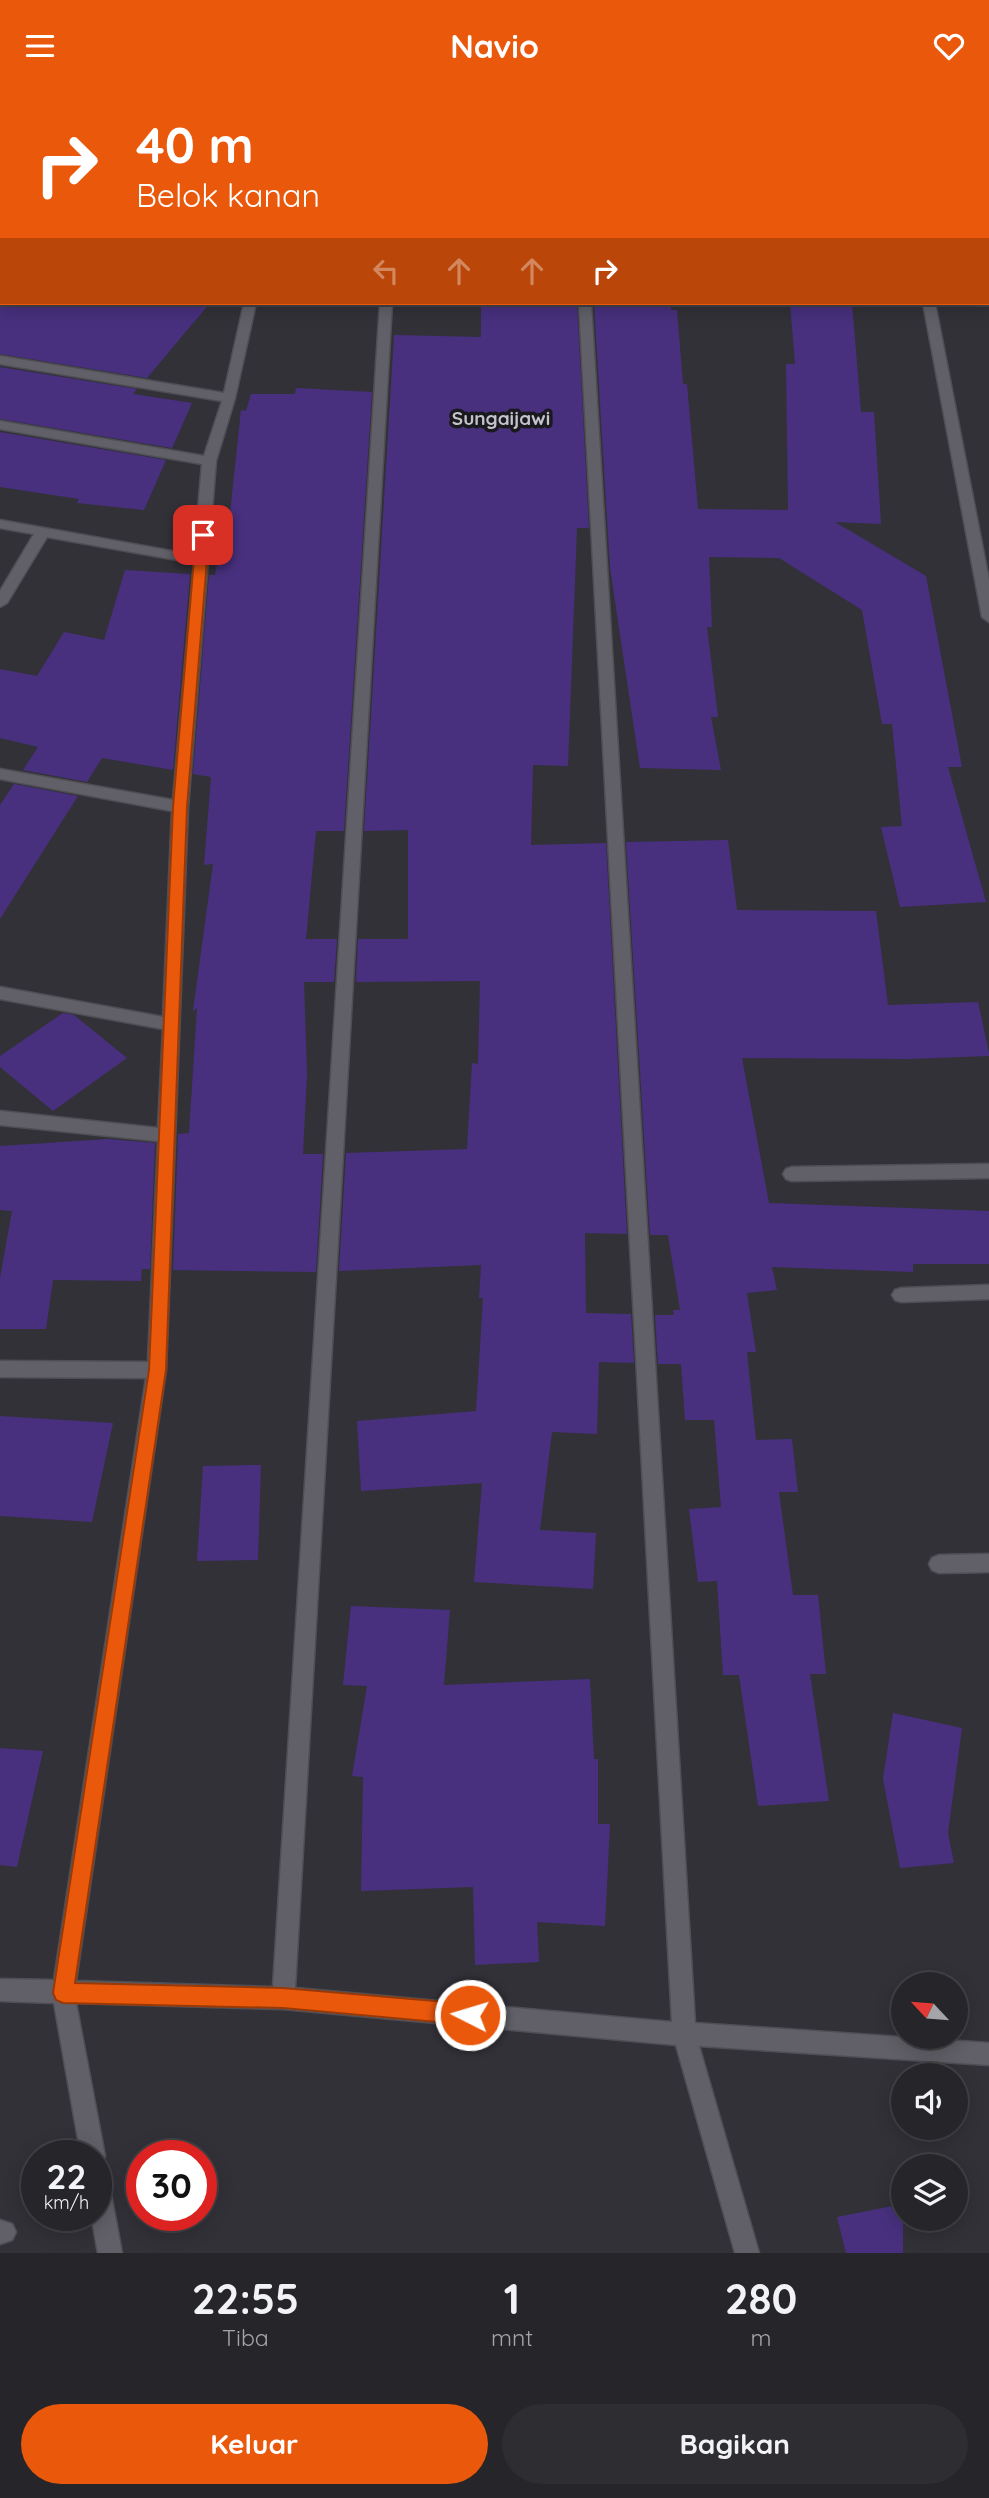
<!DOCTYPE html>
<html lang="id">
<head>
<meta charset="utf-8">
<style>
	body { margin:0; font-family:Quicksand,sans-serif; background:#2e2d32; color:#f1f3f6; height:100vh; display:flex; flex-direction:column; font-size:26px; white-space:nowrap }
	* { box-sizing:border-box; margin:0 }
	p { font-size:23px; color:#a4a5a8 }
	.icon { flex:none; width:38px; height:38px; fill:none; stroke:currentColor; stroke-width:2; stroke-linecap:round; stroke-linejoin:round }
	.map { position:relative; height:2162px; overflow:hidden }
	.drawer { display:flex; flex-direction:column; background:#26252a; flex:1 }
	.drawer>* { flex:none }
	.banner { position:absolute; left:0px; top:0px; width:990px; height:214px; box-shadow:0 4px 18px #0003,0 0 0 2px #424247; background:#ea580c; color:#fff; overflow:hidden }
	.needle { width:46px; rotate:296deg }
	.fabs { position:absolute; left:891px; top:1881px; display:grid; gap:14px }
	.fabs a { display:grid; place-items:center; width:77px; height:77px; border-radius:50%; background:#26252a; box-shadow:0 4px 18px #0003,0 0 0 2px #424247; font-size:35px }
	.speed { position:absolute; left:21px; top:2049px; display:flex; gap:14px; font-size:35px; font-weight:700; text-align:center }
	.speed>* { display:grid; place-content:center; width:91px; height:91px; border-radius:50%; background:#26252a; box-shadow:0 4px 18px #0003,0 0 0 2px #424247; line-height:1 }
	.speed small { font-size:18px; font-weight:400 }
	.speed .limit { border:10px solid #d22; background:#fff; color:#111 }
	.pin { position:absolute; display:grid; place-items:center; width:60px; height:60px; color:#fff; margin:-30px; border-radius:14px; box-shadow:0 4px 10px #0006 }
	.me { position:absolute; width:77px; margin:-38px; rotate:275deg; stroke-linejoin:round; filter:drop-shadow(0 0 5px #0008) }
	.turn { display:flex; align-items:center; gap:24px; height:147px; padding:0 21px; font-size:32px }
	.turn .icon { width:91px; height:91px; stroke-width:2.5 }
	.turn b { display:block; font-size:49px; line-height:60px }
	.lanes { display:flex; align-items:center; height:66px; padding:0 21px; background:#0003; justify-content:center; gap:35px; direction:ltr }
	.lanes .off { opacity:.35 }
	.eta { display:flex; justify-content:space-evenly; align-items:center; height:119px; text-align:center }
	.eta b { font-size:42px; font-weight:800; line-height:49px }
	.action { display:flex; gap:14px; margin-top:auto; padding:14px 21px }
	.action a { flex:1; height:80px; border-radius:42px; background:#ea580c; color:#fff; font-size:28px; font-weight:800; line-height:80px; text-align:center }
	.action a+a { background:#2e2d32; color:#f1f3f6 }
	header { display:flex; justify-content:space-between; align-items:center; height:91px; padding:0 21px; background:#ea580c; color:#fff; font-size:32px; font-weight:800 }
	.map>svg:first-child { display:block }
	.built { fill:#3c3a47 }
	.building { fill:#48307e }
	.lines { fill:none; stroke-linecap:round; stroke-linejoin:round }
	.lane-casing { stroke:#4f4e55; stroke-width:3 }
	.street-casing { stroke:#4f4e55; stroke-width:3 }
	.secondary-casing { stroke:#4f4e55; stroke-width:3 }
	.lane { fill:#616068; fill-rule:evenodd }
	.street { fill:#616068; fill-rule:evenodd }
	.secondary { fill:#616068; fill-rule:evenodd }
	.route { fill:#ea580c; stroke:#983908; stroke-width:2 }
	.labels { text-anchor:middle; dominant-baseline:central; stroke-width:7; stroke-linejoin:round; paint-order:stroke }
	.far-quarter-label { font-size:19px; font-weight:bold; fill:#c4c2cb; stroke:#1a191d }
</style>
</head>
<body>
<header><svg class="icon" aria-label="menu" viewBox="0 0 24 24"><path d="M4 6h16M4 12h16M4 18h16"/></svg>Navio<svg class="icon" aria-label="heart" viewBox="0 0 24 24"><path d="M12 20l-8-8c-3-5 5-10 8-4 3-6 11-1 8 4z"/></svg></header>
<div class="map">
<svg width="989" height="2162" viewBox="0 0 989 2162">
	<rect width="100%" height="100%" fill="#323138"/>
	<path class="built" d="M 555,0 L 989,0 L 989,66 L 989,2 Z"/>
	<path class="building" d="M 0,212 L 210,212 L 147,287 L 0,263 Z
		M 481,212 L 577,212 L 589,437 L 577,437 L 568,675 L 533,674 L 531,754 L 606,752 L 627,1143 L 585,1142 L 586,1222 L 631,1223 L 634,1272 L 599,1271 L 597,1343 L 552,1341 L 540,1439 L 596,1442 L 593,1498 L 474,1491 L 482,1392 L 361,1400 L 357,1330 L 476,1320 L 483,1207 L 479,1207 L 481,1174 L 339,1180 L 346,1062 L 467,1058 L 472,972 L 478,973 L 480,890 L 356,891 L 358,848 L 408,848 L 408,739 L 364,740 L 394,244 L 481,246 Z
		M 594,212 L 671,212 L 671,219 L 677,219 L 683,293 L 687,293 L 698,418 L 788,419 L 786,273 L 795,273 L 790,212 L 852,212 L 861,321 L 874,321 L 881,433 L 835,431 L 926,485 L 962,676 L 948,676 L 986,811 L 900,816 L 881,736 L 902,735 L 892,633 L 882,633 L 862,519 L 779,467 L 709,466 L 712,536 L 707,536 L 718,626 L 711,626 L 721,679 L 640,677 L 610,477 Z
		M 0,276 L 137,298 L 133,303 L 192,312 L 172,357 L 0,328 Z
		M 296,297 L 372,301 L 344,740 L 316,740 L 306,848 L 337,848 L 334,891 L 304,891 L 307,983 L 303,1063 L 323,1063 L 316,1181 L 173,1179 L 178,1043 L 189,1042 L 197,917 L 193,920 L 213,773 L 204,774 L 211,686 L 193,683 L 209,484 L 215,484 L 222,440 L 228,441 L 241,319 L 246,320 L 251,303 L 295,303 Z
		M 0,341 L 166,369 L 144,419 L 77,412 L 79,408 L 0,396 Z
		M 125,479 L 190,483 L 173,679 L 102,667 L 87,691 L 23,679 L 38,656 L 0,647 L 0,578 L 37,585 L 64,541 L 104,549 Z
		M 14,693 L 78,705 L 0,828 L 0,714 Z
		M 728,749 L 737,819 L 876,820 L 888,914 L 978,911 L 989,962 L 989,965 L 909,968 L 742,967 L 769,1112 L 989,1120 L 989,1173 L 913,1173 L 913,1181 L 772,1176 L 777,1199 L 747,1202 L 756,1261 L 747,1261 L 756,1349 L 792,1348 L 798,1401 L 779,1401 L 793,1504 L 818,1504 L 826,1583 L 810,1583 L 829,1710 L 758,1715 L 739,1584 L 723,1584 L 717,1490 L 698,1491 L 689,1418 L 721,1416 L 714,1329 L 685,1329 L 681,1273 L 658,1273 L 655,1224 L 674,1224 L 673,1219 L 680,1219 L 668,1144 L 650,1144 L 626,751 Z
		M 63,922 L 74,924 L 127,967 L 53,1020 L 0,976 L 0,965 Z
		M 108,1048 L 155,1052 L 150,1178 L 142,1178 L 141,1190 L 53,1189 L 46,1238 L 0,1238 L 0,1187 L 12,1120 L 0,1119 L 0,1055 Z
		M 0,1325 L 113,1332 L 92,1431 L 0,1425 Z
		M 261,1374 L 258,1469 L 197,1470 L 203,1375 Z
		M 351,1515 L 450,1519 L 444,1594 L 590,1588 L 594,1668 L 598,1668 L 598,1733 L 610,1733 L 605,1835 L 537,1831 L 539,1871 L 475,1874 L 473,1796 L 361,1800 L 363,1686 L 352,1685 L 367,1595 L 343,1594 Z
		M 893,1622 L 962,1637 L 948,1742 L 954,1772 L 900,1777 L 883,1688 Z
		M 0,1657 L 43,1660 L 17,1776 L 0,1774 Z
		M 903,2113 L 903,2162 L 846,2162 L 837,2126 Z"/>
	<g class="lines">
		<defs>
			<path id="lane" d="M 428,0 L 440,0 L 440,2 L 428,2 Z"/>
			<path id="street" d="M 6,0 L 18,0 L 6,2 Z
				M 188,0 L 200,0 L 188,2 Z
				M 927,0 L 939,0 L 939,2 L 927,2 Z
				M 0,140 L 2,141 L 2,149 L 0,148 Z
				M 244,212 L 256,212 L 235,307 L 216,370 L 188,716 L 166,1279 L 76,1890 L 273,1896 L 380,212 L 392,212 L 295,1897 L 672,1931 L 579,212 L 591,212 L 695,1932 L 989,1952 L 989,1974 L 699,1955 L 759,2162 L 735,2162 L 676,1954 L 283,1918 L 76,1912 L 105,2065 L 101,2073 L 96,2075 L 96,2065 L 81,2065 L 54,1912 L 0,1910 L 0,1888 L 54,1889 L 146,1287 L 0,1286 L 0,1270 L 148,1271 L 158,1050 L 0,1034 L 0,1020 L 158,1037 L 163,938 L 0,908 L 0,896 L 163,926 L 172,720 L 0,688 L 0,678 L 173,709 L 194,472 L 47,446 L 7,512 L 0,516 L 0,500 L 34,443 L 0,437 L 0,429 L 194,464 L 202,373 L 0,338 L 0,330 L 204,365 L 222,310 L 0,273 L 0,265 L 224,302 Z
				M 923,212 L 935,212 L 989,489 L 989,531 L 982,526 Z
				M 989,1073 L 989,1087 L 792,1090 L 786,1088 L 783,1083 L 786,1078 L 792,1076 Z
				M 989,1194 L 989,1208 L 901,1211 L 895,1209 L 892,1204 L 895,1199 L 901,1197 Z
				M 989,1463 L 989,1481 L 939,1482 L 932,1479 L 929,1473 L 932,1467 L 939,1464 Z
				M 96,2075 L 104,2079 L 108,2087 L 122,2162 L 98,2162 L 91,2124 L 96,2124 Z
				M 0,2129 L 12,2133 L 16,2141 L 12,2149 L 0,2153 Z"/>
			<path id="secondary" d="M 0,8 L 2,8 L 2,15 L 0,15 Z"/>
		</defs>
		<use href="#lane" class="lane-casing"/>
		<use href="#street" class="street-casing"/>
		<use href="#secondary" class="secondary-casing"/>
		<use href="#lane" class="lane"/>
		<use href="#street" class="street"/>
		<use href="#secondary" class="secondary"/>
	</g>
	<path class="route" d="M 203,440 L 209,444 L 187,716 L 166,1279 L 75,1892 L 283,1897 L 470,1913 L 477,1916 L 480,1924 L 477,1931 L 470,1934 L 283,1917 L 63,1912 L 56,1909 L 53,1902 L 149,1279 L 173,716 L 196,444 Z"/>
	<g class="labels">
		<g class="far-quarter-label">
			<text x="501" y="327">Sungaijawi</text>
		</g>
	</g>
</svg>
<div class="fabs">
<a><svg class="needle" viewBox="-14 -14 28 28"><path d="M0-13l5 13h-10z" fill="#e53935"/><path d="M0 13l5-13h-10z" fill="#a4a5a8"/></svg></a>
<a><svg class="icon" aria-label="sound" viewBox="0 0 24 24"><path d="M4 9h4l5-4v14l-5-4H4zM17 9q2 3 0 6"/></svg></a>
<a><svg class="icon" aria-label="layers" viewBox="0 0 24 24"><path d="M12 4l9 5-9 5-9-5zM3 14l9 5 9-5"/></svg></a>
</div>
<div class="speed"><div>22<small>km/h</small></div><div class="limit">30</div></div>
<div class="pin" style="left:203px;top:444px;background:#d93025"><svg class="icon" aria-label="arrive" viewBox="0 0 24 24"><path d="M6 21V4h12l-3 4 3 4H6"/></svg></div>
<svg class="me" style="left:470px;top:1924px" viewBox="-20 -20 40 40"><circle r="17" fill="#ea580c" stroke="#fff" stroke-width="3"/><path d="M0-11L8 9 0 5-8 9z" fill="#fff"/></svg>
<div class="banner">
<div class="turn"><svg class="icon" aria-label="right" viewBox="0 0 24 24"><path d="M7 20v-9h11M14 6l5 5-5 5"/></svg><div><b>40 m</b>Belok kanan</div></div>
<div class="lanes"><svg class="icon off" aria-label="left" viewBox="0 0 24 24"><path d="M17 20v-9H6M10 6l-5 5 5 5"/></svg><svg class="icon off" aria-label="ahead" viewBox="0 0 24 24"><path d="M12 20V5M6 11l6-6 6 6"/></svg><svg class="icon off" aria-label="ahead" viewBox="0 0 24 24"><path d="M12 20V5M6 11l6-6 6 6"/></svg><svg class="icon" aria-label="right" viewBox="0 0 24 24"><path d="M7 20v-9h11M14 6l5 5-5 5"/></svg></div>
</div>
</div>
<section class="drawer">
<div class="eta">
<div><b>22:55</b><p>Tiba</p></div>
<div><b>1</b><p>mnt</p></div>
<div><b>280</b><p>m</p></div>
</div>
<div class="action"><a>Keluar</a><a>Bagikan</a></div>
</section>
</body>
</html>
